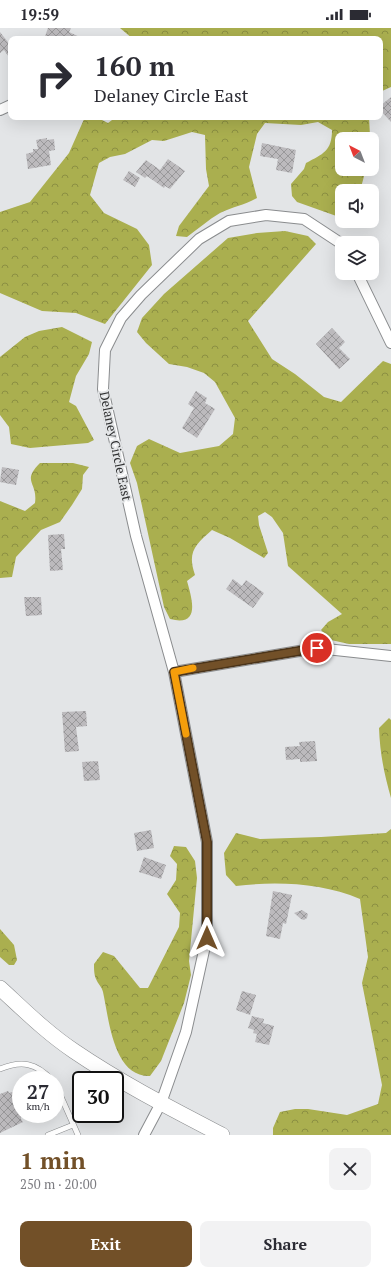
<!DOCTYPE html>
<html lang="en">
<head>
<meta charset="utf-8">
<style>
	body { margin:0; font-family:"PT Serif",serif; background:#f2f2f3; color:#2b2b33; height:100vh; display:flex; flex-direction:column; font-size:15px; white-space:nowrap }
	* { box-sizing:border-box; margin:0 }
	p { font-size:13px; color:#7c7c81 }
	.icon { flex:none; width:22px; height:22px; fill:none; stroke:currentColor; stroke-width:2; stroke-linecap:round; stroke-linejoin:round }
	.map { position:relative; height:1107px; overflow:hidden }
	.sheet { display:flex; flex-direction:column; background:#fff; flex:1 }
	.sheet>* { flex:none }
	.banner { position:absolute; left:8px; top:8px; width:375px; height:84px; border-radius:8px; box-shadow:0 4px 16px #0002; background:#fff; color:#2b2b33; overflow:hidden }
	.needle { width:26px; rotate:318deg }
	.fabs { position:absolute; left:335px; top:104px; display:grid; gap:8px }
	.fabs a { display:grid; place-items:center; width:44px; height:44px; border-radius:8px; background:#fff; box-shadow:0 4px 16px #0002; font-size:20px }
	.speed { position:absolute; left:12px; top:1043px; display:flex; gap:8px; font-size:20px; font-weight:700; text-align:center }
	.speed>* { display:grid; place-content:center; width:52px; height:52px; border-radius:50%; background:#fff; box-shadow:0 4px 16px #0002; line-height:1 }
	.speed small { font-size:10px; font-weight:400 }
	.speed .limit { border:2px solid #111; border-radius:6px; background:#fff; color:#111 }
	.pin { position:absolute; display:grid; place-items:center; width:34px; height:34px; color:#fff; margin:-17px; border:2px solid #fff; border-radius:50%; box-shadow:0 1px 4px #0007 }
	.me { position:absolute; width:44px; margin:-22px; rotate:0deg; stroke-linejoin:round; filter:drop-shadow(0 0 3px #0008) }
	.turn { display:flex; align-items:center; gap:14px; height:84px; padding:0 20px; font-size:18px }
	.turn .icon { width:52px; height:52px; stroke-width:2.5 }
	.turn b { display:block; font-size:28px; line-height:34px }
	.round { display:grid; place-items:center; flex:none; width:42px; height:42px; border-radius:8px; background:#f2f2f3 }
	.headline { display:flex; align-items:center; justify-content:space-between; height:68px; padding:0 20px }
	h1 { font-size:24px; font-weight:600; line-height:30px; color:#725028 }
	.cta { display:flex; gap:8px; margin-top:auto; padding:8px 20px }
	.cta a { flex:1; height:46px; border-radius:8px; background:#725028; color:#fff; font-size:16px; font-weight:600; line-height:46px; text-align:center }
	.cta a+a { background:#f2f2f3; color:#2b2b33 }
	.status { display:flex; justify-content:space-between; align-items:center; height:28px; padding:0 20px; background:#fff; direction:ltr }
	.status svg { height:11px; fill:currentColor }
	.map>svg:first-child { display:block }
	.forest { fill:url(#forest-crowns) }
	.building { fill:url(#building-cross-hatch) }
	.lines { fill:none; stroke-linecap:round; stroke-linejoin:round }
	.lane-casing { stroke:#8a8c8e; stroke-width:6 }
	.street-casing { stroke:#8a8c8e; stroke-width:12 }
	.secondary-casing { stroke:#8a8c8e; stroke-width:16 }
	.lane { stroke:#fff; stroke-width:5 }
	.street { stroke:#fff; stroke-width:10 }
	.secondary { stroke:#fff; stroke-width:15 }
	.route-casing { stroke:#4a341a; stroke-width:10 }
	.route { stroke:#725028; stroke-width:7 }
	.slow { stroke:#f59e0b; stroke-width:7 }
	.labels { text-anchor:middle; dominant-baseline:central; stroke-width:3.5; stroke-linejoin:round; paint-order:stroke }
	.street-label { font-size:13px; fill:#303132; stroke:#e3e5e7 }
</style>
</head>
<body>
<div class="status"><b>19:59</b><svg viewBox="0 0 49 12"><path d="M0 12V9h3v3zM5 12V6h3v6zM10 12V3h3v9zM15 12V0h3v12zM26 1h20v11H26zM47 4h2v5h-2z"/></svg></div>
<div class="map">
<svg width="391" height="1107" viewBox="0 0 391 1107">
	<defs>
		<pattern id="forest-crowns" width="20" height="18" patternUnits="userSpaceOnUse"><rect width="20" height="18" fill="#aaaf4f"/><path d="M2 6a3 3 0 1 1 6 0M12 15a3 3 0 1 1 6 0" fill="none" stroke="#8b8f42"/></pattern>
		<pattern id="building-cross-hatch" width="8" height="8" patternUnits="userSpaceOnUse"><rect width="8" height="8" fill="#bcbabd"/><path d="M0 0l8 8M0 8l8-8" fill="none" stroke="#99989a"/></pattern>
	</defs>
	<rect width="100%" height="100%" fill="#e3e5e7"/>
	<path class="forest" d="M 120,0 L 391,0 L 391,59 L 380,64 L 380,11 L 133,11 Z
		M 85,89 L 96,89 L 108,95 L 116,89 L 369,89 L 370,108 L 370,111 L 342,111 L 342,141 L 366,141 L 360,163 L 342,163 L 342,190 L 297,174 L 292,168 L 291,156 L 304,141 L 306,135 C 323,126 332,123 332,102 L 318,94 L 301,97 L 265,95 L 257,106 L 249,139 L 257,170 C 245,177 232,179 220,185 C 208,192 198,201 187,209 L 176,208 L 179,198 L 209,158 L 206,141 L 205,107 L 192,104 L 164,113 L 152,112 L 125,126 L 110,129 L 99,135 L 90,167 L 104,185 L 137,201 L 149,217 L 152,237 L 105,296 L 76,285 L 42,283 L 0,265 L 0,184 L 30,174 L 69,125 Z
		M 285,203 L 308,208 L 316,216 L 248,293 L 272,331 L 295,346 L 324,369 L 341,374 L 383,333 L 391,336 L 391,616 L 349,616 L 331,612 L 321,602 L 328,594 L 342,586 L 288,538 L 283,505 L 272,489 L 265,484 L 258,488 L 259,497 L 268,525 L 264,530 L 230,510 L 212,502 C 195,517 187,524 195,547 L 187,553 C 192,571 201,599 170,591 L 164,579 L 137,455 L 130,435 L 137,418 L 149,411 L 180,425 L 219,418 L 233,406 L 235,390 L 215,354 L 204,345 L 187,339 L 169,336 L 146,315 L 137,304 L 142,290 L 164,266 L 228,210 L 257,205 Z
		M 62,299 L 92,314 L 89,326 L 76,348 L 69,374 L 76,378 L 94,412 L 88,415 L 30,420 L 11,416 L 9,399 L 0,387 L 0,329 L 25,309 L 39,303 Z
		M 40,435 L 73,435 L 89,439 L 83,447 L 82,461 L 72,477 L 60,494 L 41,502 L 16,529 L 12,549 L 0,550 L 0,473 L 25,483 L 35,475 C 38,454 21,454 40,435 Z
		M 389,690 L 391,692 L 391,770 C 384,745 380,726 379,700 Z
		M 391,801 L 391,1107 L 273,1107 L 273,1100 L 280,1084 L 295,1081 L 308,1081 L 347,1087 L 378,1076 L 382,1057 L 362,955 L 368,929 L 360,871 C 322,855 277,853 236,858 L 226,847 L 224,825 L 236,805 L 260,811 L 321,809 L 386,805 Z
		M 174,818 L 186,819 L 195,833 L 197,850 L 189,933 L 191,947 L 184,975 L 161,1033 L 150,1048 C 113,1049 109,991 103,964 C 102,959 98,956 96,951 C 94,947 94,940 94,936 L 103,924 L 114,928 L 140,960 L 148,960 L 179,899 L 180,885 L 167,866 L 176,852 L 177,836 L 170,828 Z
		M 0,901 L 14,917 L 17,932 L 14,937 L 9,937 L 0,929 Z"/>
	<path class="building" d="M 48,0 L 71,0 L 69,4 L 84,11 L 44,11 Z
		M 0,4 L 11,18 L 11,32 L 4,22 L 0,25 Z
		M 391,69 L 391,94 L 380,82 L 380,78 Z
		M 47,110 L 47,112 L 54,111 L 55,122 L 49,123 L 51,137 L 28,141 L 26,126 L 33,124 L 33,121 L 38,121 L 36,112 Z
		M 262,115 L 296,122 L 292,145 L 276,142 L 278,131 L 260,128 Z
		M 168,131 L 185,143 L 170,161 L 165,158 L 164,160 L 147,148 L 145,150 L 136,144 L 146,132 L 160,142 Z
		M 129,143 L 140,150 L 135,159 L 123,152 Z
		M 332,300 L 345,314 L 339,320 L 350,331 L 339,341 L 316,316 Z
		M 196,363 L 207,370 L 205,375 L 215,381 L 197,410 L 182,400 L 194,380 L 188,376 Z
		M 2,439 L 19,442 L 16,457 L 0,454 Z
		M 64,506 L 65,521 L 61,521 L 63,542 L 50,543 L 48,507 Z
		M 233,551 L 242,558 L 246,552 L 264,565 L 253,580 L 226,561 Z
		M 24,569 L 41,569 L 42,587 L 26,588 Z
		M 86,683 L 87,698 L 76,699 L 79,723 L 65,724 L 62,684 Z
		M 315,713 L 317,733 L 300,734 L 300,731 L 286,732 L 285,719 L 300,718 L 299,714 Z
		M 98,733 L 100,752 L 84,753 L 82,734 Z
		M 151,802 L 154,820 L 137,823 L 134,805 Z
		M 144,829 L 166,837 L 161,851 L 139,844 Z
		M 273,863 L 292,867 L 286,896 L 283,895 L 280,911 L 266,908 Z
		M 302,882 L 308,886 L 307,890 L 304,892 L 301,891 L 294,885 Z
		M 242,963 L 256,967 L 250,987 L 236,982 Z
		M 252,988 L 264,991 L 263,995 L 274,998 L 269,1017 L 255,1014 L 257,1006 L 253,1005 L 254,1002 L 248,1000 Z
		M 8,1063 L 9,1065 L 15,1063 L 21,1075 L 21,1091 L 23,1094 L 0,1105 L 0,1066 Z"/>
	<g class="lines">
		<defs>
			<path id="lane" d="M 0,1041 C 22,1032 36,1035 52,1052
				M 55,1055 L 78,1107
				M 48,1107 L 73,1097"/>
			<path id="street" d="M 0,82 L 11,77
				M 357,245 L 391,315
				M 174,644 L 317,620 L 391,628
				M 144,1107 L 161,1075 L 186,1004 L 207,909 L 207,814 L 174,644 L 136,508 L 103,361 L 105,322 L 121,290 L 141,267 L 199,211 L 229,193 L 266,187 L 304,191 L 342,216"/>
			<path id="secondary" d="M 0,960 C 24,982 47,1005 74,1023 C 121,1055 172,1081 222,1107"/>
		</defs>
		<use href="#lane" class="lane-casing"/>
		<use href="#street" class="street-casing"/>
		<use href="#secondary" class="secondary-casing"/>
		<use href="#lane" class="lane"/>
		<use href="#street" class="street"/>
		<use href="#secondary" class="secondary"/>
	</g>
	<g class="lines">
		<defs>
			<path id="route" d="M 207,910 L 207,814 L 174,644 L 317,620"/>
		</defs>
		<use href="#route" class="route-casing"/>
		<use href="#route" class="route"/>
		<path class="slow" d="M 186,706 L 174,644 L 193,640"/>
	</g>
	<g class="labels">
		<g class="street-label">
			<text transform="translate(116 418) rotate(78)">Delaney Circle East</text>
		</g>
	</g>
</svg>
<div class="fabs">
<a><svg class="needle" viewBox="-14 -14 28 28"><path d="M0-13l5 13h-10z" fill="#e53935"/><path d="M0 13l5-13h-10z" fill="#7c7c81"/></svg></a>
<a><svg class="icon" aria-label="sound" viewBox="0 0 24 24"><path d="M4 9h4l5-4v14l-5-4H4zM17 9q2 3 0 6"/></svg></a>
<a><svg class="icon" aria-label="layers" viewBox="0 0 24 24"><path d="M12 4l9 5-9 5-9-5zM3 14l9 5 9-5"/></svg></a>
</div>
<div class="speed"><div>27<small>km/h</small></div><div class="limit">30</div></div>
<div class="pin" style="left:317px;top:620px;background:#d93025"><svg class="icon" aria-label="arrive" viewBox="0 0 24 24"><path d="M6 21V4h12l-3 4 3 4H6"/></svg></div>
<svg class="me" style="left:207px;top:910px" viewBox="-20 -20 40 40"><path d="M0-17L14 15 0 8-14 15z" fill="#725028" stroke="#fff" stroke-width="4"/></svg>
<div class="banner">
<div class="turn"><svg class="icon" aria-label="right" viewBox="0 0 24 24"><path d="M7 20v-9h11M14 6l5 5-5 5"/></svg><div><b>160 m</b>Delaney Circle East</div></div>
</div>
</div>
<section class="sheet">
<div class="headline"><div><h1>1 min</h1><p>250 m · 20:00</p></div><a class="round"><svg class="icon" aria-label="close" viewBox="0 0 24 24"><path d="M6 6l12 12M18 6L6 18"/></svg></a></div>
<div class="cta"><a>Exit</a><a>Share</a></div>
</section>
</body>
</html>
